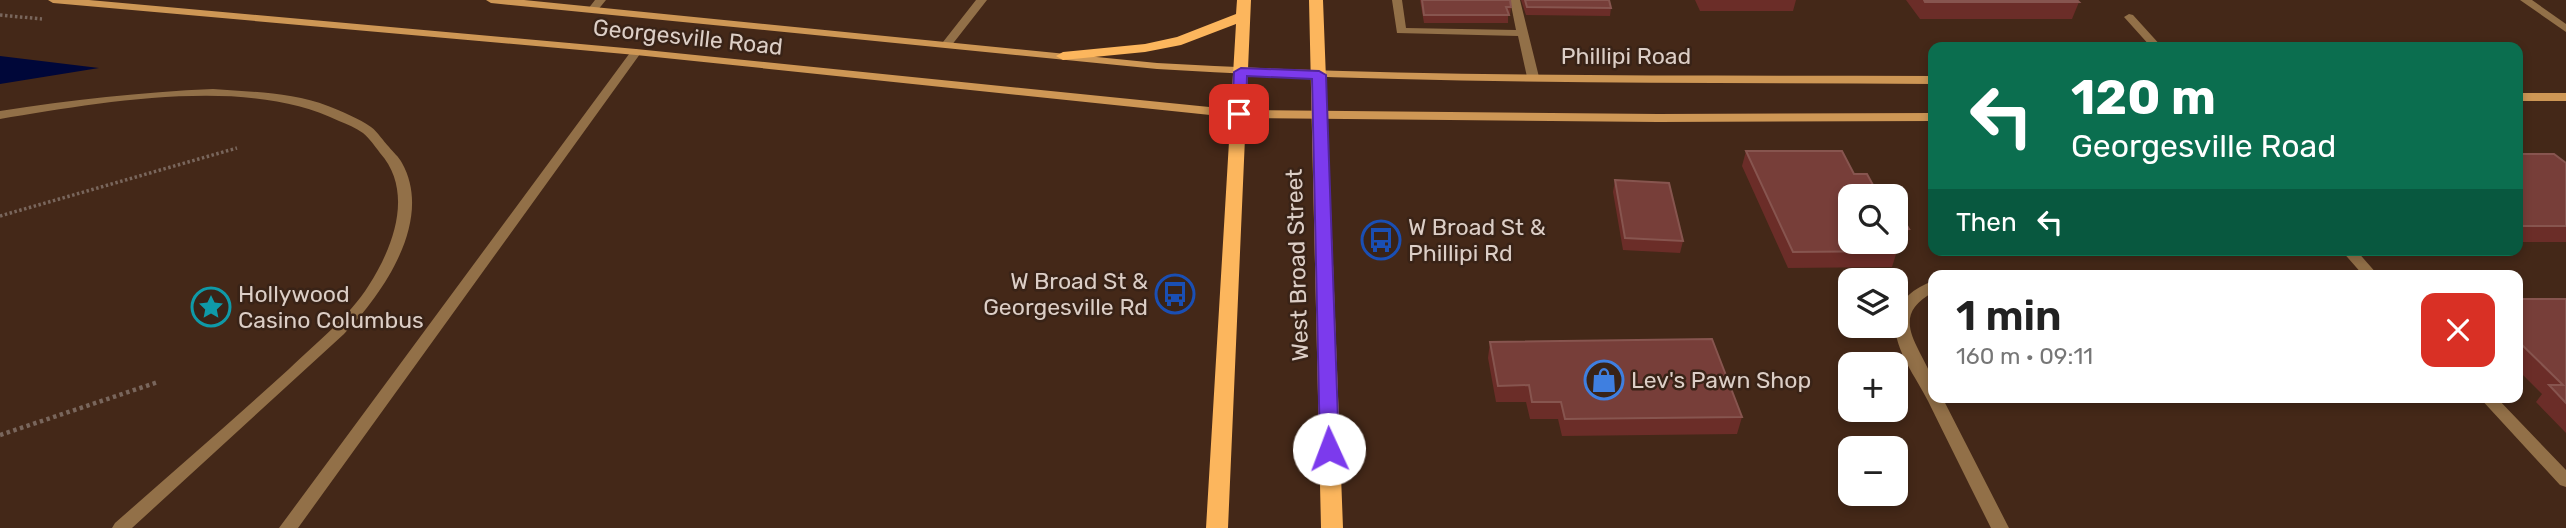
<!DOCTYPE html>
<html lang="en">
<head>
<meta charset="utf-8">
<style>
	body { margin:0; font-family:Rubik,sans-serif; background:#f6f6f6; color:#222; height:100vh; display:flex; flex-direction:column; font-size:26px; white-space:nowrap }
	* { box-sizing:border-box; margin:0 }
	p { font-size:23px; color:#767676 }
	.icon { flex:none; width:38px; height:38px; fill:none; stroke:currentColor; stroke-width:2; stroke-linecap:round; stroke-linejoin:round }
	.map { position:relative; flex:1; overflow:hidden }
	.drawer { position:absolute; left:1928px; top:270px; width:595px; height:133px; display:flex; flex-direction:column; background:#fff; border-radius:14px; box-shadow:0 4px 10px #0003 }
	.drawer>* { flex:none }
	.top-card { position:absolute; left:1928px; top:42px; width:595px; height:214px; border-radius:14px; box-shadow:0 4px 10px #0003; background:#0b6e4f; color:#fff; overflow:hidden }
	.buttons { position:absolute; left:1838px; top:184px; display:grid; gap:14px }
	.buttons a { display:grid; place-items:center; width:70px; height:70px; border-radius:14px; background:#fff; box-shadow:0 4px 10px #0003; font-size:35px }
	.pin { position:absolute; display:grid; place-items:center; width:60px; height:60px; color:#fff; margin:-30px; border-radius:14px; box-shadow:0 4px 10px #0006 }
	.me { position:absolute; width:77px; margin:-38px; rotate:358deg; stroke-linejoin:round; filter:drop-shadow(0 0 5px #0008) }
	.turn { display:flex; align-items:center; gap:24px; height:147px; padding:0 28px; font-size:32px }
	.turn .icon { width:91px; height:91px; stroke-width:2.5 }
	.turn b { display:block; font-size:49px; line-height:60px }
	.then { display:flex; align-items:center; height:66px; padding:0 28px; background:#0003; gap:14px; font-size:26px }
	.round { display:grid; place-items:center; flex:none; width:74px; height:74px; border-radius:14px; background:#f6f6f6 }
	.head { display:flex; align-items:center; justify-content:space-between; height:119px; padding:0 28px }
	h1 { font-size:42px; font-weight:600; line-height:52px }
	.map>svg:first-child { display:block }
	.built { fill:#442818; fill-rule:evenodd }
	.water { fill:#000739 }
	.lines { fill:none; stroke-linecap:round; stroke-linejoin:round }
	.path-far1 { stroke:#79665c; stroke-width:3.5; stroke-dasharray:2.5 2.5; stroke-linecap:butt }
	.path { stroke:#79665c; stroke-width:4.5; stroke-dasharray:3.5 3.5; stroke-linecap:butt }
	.lane { fill:#927048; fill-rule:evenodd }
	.street { fill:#927048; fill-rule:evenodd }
	.secondary { fill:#ce9755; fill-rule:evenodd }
	.primary { fill:#fcb65d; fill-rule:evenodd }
	.wall { fill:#6b2d28 }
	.building { fill:#773e39; stroke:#87554f; stroke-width:2 }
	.route { fill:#7c3aed; stroke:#51269a; stroke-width:2 }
	.labels { text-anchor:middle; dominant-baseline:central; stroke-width:5; stroke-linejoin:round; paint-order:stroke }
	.street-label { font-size:23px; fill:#dccec6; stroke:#392317 }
	.poi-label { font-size:23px; fill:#dccec6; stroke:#392317; text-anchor:start }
</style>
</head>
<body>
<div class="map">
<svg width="2566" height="528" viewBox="0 0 2566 528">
	<rect width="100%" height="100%" fill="#392317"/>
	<path class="built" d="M 0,0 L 2566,0 L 2566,528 L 0,528 ZM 1934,47 L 2518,47 L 2518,250 L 1934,250 ZM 1850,196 L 1895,196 L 1895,242 L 1850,242 ZM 1934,275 L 2518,275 L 2518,397 L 1934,397 ZM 1850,280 L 1895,280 L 1895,326 L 1850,326 ZM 1850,364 L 1895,364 L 1895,410 L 1850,410 ZM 1850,448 L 1895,448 L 1895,494 L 1850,494 Z"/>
	<path class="water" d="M 0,56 L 99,68 L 0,84 Z"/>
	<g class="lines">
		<path class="path-far1" d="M 0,15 L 42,19
			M 0,216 L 237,148"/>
		<path class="path" d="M 0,435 L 158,382"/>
		<path class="lane" d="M 595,0 L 606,0 L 597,11 L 589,11 L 588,9 Z
			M 976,0 L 987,0 L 951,46 L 943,46 L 943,42 Z
			M 1392,0 L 1402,0 L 1406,28 L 1516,30 L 1510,0 L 1520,0 L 1539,77 L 1533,81 L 1527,77 L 1518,36 L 1397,33 Z
			M 2129,14 L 2133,15 L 2162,47 L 2151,47 L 2124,17 Z
			M 636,49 L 642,52 L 640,54 L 298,528 L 279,528 L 632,50 Z
			M 213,89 C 251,92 292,92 328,106 C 341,111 360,119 371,127 C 378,132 383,141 389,147 C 393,152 399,157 402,163 C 434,220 383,294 344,334 L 132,528 L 112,528 L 115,523 C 173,472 232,421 289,369 C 317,342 349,317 369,285 C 394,246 414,191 380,153 C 375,146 369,138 363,133 C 356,128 347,124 339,121 C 248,75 98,103 0,119 L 0,111 C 71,100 141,92 213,89 Z
			M 2341,250 L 2356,250 L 2378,275 L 2363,275 Z
			M 1934,281 L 1934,292 C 1886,317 1922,347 1933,381 C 1935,386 1934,392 1934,397 L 1942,397 L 2009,528 L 1991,528 C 1970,486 1949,444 1928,401 C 1916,377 1894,350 1895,322 C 1896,301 1915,287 1934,281 Z
			M 2479,397 L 2496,397 L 2566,470 L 2566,487 L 2560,485 Z"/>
		<path class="street" d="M 2520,0 L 2532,0 L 2566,24 L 2566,32 Z"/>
		<path class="secondary" d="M 48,0 L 89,0 L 636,49 L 1239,110 L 1658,114 L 1934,113 L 1934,121 L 1658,122 L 1239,118 L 636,55 L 53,3 Z
			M 486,0 L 524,0 L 1157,63 C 1416,78 1675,75 1934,76 L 1934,84 C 1675,82 1416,85 1157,69 L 491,3 Z
			M 2518,93 L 2566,93 L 2566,101 L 2518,101 Z"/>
		<path class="primary" d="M 1237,0 L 1251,0 L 1228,528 L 1206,528 L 1236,24 L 1181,45 L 1145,52 L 1063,60 L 1056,56 L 1063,52 L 1145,44 L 1177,37 L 1236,14 Z
			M 1309,0 L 1323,0 L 1343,528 L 1321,528 Z"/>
	</g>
	<path class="wall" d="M 1420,0 L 1510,0 L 1511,7 L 1510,15 L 1508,15 L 1508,23 L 1424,23 Z
		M 1521,0 L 1609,0 L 1611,8 L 1610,16 L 1526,15 Z
		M 1695,0 L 1796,0 L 1793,11 L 1700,11 Z
		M 1906,0 L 2077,0 L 2079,2 L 2072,19 L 1920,19 Z
		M 1746,151 L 1854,174 L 1850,242 L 1895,242 L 1895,205 L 1909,229 L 1903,245 L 1894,245 L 1897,251 L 1892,267 L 1788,268 L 1742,166 Z
		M 2518,154 L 2566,163 L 2566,242 L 2518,242 Z
		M 1615,180 L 1683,241 L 1680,253 L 1623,250 L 1613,192 Z
		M 2518,299 L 2566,299 L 2566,433 L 2536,402 L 2542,394 L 2518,370 Z
		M 1490,342 L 1742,417 L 1737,434 L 1562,436 L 1558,419 L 1530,419 L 1526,402 L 1496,402 L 1488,358 Z"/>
	<path class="building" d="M 1422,0 L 1510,0 L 1511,7 L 1506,7 L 1509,15 L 1424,15 Z
		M 1525,0 L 1609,0 L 1611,8 L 1527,7 Z
		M 1924,0 L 2077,0 L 2079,2 L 1925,2 Z
		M 1746,151 L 1842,151 L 1854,174 L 1867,174 L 1879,196 L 1850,196 L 1850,242 L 1892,242 L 1897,251 L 1793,252 Z
		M 2518,154 L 2554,154 L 2566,163 L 2566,226 L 2518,226 Z
		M 1615,180 L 1669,183 L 1683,241 L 1625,238 Z
		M 1895,205 L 1909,229 L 1895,229 Z
		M 2518,299 L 2566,299 L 2566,403 L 2549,385 L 2563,385 L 2518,341 Z
		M 1712,339 L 1742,417 L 1565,419 L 1561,402 L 1532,402 L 1529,385 L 1498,386 L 1490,342 Z"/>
	<path class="route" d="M 1241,68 L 1319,71 L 1326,75 L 1339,449 L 1336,454 L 1323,454 L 1320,449 L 1312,79 L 1247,76 L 1246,114 L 1239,118 L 1232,114 L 1234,72 Z"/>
	<defs>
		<symbol id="bus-ring" viewBox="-11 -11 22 22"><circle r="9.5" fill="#392317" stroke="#1a4fb4" stroke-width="1.5"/><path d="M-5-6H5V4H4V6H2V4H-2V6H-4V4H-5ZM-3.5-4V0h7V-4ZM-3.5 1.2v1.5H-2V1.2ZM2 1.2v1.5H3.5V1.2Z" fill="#1a4fb4"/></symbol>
		<symbol id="sight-ring" viewBox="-11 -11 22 22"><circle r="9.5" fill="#392317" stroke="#0f9aa8" stroke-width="1.5"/><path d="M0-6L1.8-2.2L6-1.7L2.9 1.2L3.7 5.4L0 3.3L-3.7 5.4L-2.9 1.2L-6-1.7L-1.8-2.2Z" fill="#0f9aa8"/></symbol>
		<symbol id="shop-ring" viewBox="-11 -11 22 22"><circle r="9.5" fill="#392317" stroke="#3f7fe0" stroke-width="1.5"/><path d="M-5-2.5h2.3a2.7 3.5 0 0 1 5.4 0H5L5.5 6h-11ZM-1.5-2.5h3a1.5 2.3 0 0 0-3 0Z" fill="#3f7fe0"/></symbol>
	</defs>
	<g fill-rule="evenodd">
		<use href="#bus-ring" x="1359" y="218" width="44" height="44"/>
		<use href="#bus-ring" x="1153" y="272" width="44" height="44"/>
		<use href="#sight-ring" x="189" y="285" width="44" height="44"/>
		<use href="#shop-ring" x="1582" y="358" width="44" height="44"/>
	</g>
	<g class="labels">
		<g class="street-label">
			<text transform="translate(688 37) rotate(6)">Georgesville Road</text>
			<text x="1626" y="56">Phillipi Road</text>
			<text transform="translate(1297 265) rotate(-92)">West Broad Street</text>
		</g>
		<g class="poi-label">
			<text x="1408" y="227">W Broad St &amp;<tspan x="1408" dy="26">Phillipi Rd</tspan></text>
			<text x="1148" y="281" text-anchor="end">W Broad St &amp;<tspan x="1148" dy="26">Georgesville Rd</tspan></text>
			<text x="238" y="294">Hollywood<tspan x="238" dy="26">Casino Columbus</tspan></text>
			<text x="1631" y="380">Lev's Pawn Shop</text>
		</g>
	</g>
</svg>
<div class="buttons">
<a><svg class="icon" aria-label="search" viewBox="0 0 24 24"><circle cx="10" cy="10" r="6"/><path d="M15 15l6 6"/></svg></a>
<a><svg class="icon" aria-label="layers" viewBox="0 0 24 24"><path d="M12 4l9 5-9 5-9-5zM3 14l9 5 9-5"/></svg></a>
<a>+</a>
<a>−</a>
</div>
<div class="pin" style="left:1239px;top:114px;background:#d93025"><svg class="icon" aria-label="arrive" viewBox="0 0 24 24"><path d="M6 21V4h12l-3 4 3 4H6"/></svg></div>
<svg class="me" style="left:1329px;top:449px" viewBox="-20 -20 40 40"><circle r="19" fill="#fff"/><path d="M0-13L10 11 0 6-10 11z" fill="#7c3aed"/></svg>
<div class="top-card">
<div class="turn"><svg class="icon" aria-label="left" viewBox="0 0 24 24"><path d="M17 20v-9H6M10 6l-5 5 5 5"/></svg><div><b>120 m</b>Georgesville Road</div></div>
<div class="then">Then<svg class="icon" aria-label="left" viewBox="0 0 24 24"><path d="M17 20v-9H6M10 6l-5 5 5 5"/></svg></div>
</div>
<section class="drawer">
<div class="head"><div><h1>1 min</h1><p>160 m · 09:11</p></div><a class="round" style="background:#d93025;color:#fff"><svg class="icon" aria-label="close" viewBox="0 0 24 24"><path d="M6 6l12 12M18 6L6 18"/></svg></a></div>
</section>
</div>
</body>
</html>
